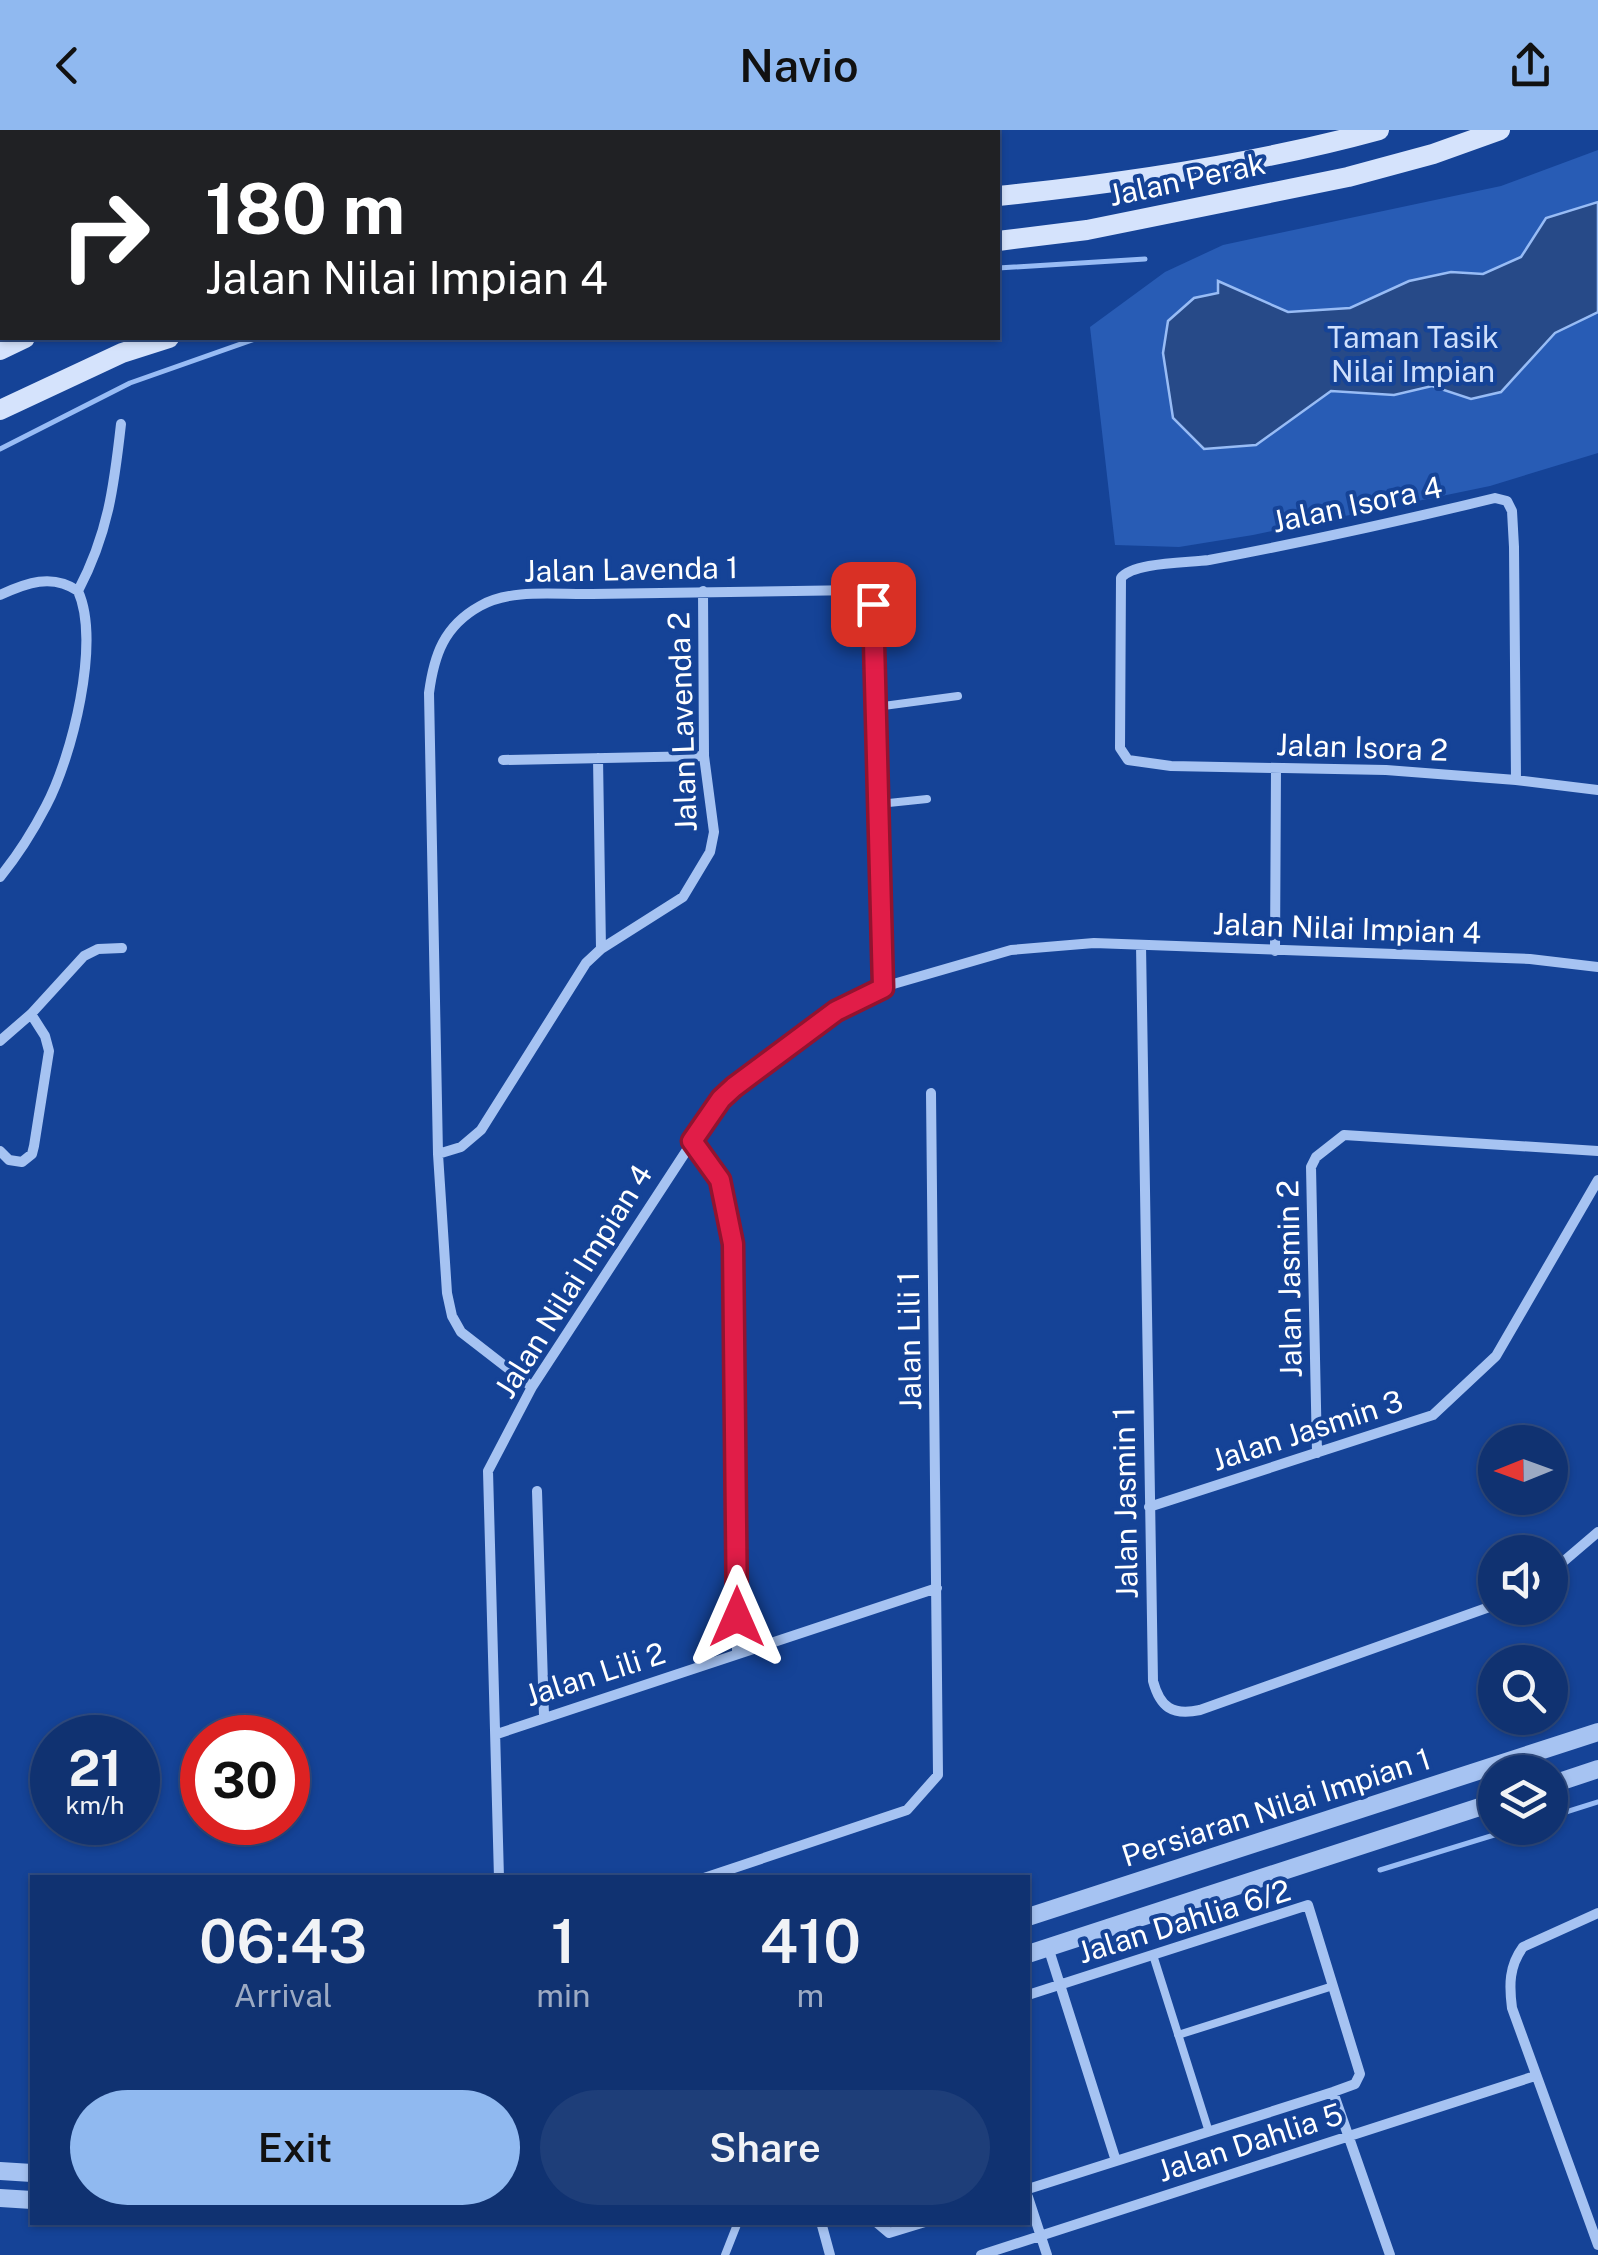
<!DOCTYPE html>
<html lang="en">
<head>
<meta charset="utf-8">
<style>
	body { margin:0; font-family:"Public Sans",sans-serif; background:#1e3e79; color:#f1f3f6; height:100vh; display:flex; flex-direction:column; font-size:38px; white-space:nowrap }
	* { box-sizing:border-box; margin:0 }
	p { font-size:32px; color:#9caac3 }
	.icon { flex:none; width:55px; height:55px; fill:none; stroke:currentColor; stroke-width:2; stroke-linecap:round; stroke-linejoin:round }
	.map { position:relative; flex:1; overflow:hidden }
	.sheet { position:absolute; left:30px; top:1745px; width:1000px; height:350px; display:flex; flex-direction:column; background:#103271; border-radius:0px; box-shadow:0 2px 8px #0004,0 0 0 2px #304d84 }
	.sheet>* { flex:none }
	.guide { position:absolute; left:0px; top:0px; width:1000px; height:210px; box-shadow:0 2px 8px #0004,0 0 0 2px #304d84; background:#202124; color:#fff; overflow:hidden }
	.needle { width:65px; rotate:269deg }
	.controls { position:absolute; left:1478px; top:1295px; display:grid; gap:20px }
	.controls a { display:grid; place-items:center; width:90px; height:90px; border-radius:50%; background:#103271; box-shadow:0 2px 8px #0004,0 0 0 2px #304d84; font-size:50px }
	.speed { position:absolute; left:30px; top:1585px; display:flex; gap:20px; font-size:50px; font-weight:700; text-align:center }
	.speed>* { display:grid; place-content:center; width:130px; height:130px; border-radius:50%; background:#103271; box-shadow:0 2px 8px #0004,0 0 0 2px #304d84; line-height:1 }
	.speed small { font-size:25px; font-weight:400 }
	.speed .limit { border:15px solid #d22; background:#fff; color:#111 }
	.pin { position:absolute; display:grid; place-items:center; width:85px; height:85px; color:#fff; margin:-42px; border-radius:20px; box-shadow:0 5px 15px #0006 }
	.me { position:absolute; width:110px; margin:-55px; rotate:0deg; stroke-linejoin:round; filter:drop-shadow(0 0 8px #0008) }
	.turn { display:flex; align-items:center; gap:35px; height:210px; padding:0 40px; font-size:45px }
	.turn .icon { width:130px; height:130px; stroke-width:2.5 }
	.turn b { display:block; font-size:70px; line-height:85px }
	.eta { display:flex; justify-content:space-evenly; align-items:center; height:170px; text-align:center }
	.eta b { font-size:60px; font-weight:600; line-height:70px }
	.button { display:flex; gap:20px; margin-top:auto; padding:20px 40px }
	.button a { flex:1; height:115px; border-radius:60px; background:#90b9f0; color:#111; font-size:40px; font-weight:600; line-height:115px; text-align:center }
	.button a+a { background:#1e3e79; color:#f1f3f6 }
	header { display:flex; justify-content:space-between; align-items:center; height:130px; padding:0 40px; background:#90b9f0; color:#111; font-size:45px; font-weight:600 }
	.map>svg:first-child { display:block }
	.green { fill:#285cb5 }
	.water { fill:#274a88; stroke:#98bcf5; stroke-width:2.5 }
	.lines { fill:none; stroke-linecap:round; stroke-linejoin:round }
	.stream { stroke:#98bcf5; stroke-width:5 }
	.service { stroke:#a6c3f2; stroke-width:8 }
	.minor { stroke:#a6c3f2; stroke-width:10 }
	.tertiary { stroke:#a6c3f2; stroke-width:18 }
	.secondary { stroke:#d5e3fc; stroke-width:20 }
	.route-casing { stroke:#92132f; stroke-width:25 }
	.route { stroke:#e11d48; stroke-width:18 }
	.labels { text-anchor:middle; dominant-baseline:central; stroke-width:8; stroke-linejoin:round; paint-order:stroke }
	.street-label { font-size:30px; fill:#fff; stroke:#154397 }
	.park-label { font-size:30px; fill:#cedffc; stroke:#154397 }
</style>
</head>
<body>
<header><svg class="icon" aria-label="back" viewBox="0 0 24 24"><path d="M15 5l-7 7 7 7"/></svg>Navio<svg class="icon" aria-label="share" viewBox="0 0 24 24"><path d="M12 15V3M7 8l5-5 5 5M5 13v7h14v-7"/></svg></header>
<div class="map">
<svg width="1598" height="2125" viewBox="0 0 1598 2125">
	<rect width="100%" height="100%" fill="#154397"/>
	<path class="green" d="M 0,0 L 284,0 L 2,2 L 0,177 Z
		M 1598,20 L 1598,323 L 1490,356 L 1253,405 L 1179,417 L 1115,415 L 1090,197 L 1165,142 L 1223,115 L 1501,56 Z"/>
	<path class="water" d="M 1598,72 L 1598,182 L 1555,203 L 1501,262 L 1471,269 L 1432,256 L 1394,265 L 1331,261 L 1256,315 L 1204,319 L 1173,288 L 1163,223 L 1168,191 L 1194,168 L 1218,163 L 1218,151 L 1288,182 L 1350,178 L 1409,151 L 1451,142 L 1483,144 L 1521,127 L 1546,88 Z"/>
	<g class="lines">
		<path class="stream" d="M 998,138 L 1145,129
			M 0,319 L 130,253 L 258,208
			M 1550,1687 L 1598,1672
			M 1380,1740 L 1517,1698"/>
		<path class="service" d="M 876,577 L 958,566
			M 879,674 L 927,669
			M 1153,1825 L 1209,2002
			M 1178,1905 L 1333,1856
			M 725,2125 L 738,2092"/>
		<path class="minor" d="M 595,0 L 597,2
			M 735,2 L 771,0
			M 78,461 C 108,404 114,357 121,294
			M 0,465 C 26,453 52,443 78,461
			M 598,628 L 601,819
			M 503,630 L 704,626
			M 1516,650 L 1514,417 L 1512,381 L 1507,371 L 1495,368 C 1400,391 1305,412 1209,430 C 1188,433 1133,432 1121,448 L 1120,618 L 1128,630 L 1171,636 L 1386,640 L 1516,650 L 1598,660
			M 0,747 C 18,725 33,701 46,676 C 72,627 101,512 78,461
			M 1141,815 L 1153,1551 C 1160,1577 1172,1586 1200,1580 L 1495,1475
			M 1275,821 L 1276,638
			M 0,911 L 31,884 L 84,826 L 98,819 L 122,818
			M 692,1011 L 720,1050 L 733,1114 L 737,1524
			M 0,1021 L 9,1030 L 22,1032 L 32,1024 L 34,1016 L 49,921 L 45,906 L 31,884
			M 438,1024 L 461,1017 L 481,1000 L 586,833 L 601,819 L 683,767 L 710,722 L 714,702 L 704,626 L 703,461
			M 532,1257 L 461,1202 L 452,1186 L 447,1163 L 438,1024 L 429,563 C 434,525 444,496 480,476 C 511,458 558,465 592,464 C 681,462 770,461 859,460 L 869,464 L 873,474 L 883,857
			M 1317,1323 L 1311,1037 L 1316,1027 L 1344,1005 L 1598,1021
			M 537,1361 L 544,1586
			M 1149,1377 L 1433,1285 L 1496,1226 L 1598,1050
			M 1550,1443 L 1598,1402
			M 497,1604 L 937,1458
			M 499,1748 L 488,1341 L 532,1257 L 713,980 L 734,957 L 836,881 L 883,857 L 1011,820 L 1094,813 L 1530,829 L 1598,837
			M 704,1748 L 907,1680 L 938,1645 L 931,963
			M 1598,1783 L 1523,1817 C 1509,1836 1509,1855 1512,1878 L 1598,2115
			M 1048,1817 L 1116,2031
			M 1028,1865 L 1308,1775 L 1360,1944 L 1355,1954 L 1333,1962 L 1028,2059
			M 1333,1962 L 1390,2125
			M 1028,2067 L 1047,2125
			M 821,2092 L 830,2125
			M 876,2092 L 889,2103 L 925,2092
			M 981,2125 L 1535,1946"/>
		<path class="tertiary" d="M 1550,1655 L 1598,1639
			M 1028,1787 L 1598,1602
			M 1028,1824 L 1495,1672
			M 0,2041 L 32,2043
			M 0,2068 L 32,2070"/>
		<path class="secondary" d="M 998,66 C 1124,53 1255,34 1379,0
			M 998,111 L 1087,100 L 1348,47 L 1433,24 L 1500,0
			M 0,220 L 25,208
			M 0,280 L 122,223 L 169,208"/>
	</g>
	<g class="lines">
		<defs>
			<path id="route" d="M 737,1487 L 733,1114 L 720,1050 L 692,1011 L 721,969 L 734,957 L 836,881 L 883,858 L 873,474"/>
		</defs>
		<use href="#route" class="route-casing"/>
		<use href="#route" class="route"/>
	</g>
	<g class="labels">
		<g class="street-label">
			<text transform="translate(1187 49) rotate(-12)">Jalan Perak</text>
			<text transform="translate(1357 374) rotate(-12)">Jalan Isora 4</text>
			<text transform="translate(631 439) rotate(-1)">Jalan Lavenda 1</text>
			<text transform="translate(682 592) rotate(-92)">Jalan Lavenda 2</text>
			<text transform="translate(1362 617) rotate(2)">Jalan Isora 2</text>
			<text transform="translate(1347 798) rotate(2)">Jalan Nilai Impian 4</text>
			<text transform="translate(1289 1149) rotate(-91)">Jalan Jasmin 2</text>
			<text transform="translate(573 1151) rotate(-58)">Jalan Nilai Impian 4</text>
			<text transform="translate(909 1211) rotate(-91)">Jalan Lili 1</text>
			<text transform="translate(1307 1300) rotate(-18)">Jalan Jasmin 3</text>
			<text transform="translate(1125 1373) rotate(-91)">Jalan Jasmin 1</text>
			<text transform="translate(595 1544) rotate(-18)">Jalan Lili 2</text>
			<text transform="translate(1276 1677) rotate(-18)">Persiaran Nilai Impian 1</text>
			<text transform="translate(1184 1791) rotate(-17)">Jalan Dahlia 6/2</text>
			<text transform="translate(1250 2012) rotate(-18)">Jalan Dahlia 5</text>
		</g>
		<g class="park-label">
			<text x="1413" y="207">Taman Tasik<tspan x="1413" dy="34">Nilai Impian</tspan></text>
		</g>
	</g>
</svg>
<div class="controls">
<a><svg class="needle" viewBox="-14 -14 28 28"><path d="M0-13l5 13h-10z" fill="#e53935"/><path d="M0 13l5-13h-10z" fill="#9caac3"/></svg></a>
<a><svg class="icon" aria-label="sound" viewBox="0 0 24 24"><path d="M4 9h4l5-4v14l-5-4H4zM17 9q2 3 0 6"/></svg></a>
<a><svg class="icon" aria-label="search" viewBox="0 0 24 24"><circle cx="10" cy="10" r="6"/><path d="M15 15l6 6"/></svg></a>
<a><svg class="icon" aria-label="layers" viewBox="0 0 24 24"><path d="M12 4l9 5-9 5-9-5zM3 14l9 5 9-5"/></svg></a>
</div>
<div class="speed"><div>21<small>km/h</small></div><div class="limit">30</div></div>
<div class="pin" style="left:873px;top:474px;background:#d93025"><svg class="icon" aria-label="arrive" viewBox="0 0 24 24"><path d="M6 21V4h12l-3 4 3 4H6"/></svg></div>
<svg class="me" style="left:737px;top:1487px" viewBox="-20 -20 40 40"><path d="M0-17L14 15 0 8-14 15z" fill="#e11d48" stroke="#fff" stroke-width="4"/></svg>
<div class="guide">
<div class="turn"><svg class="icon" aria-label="right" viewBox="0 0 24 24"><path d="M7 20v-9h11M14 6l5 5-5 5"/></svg><div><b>180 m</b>Jalan Nilai Impian 4</div></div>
</div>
<section class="sheet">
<div class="eta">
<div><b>06:43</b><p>Arrival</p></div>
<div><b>1</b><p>min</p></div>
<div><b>410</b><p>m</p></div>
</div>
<div class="button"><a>Exit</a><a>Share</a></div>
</section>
</div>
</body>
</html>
